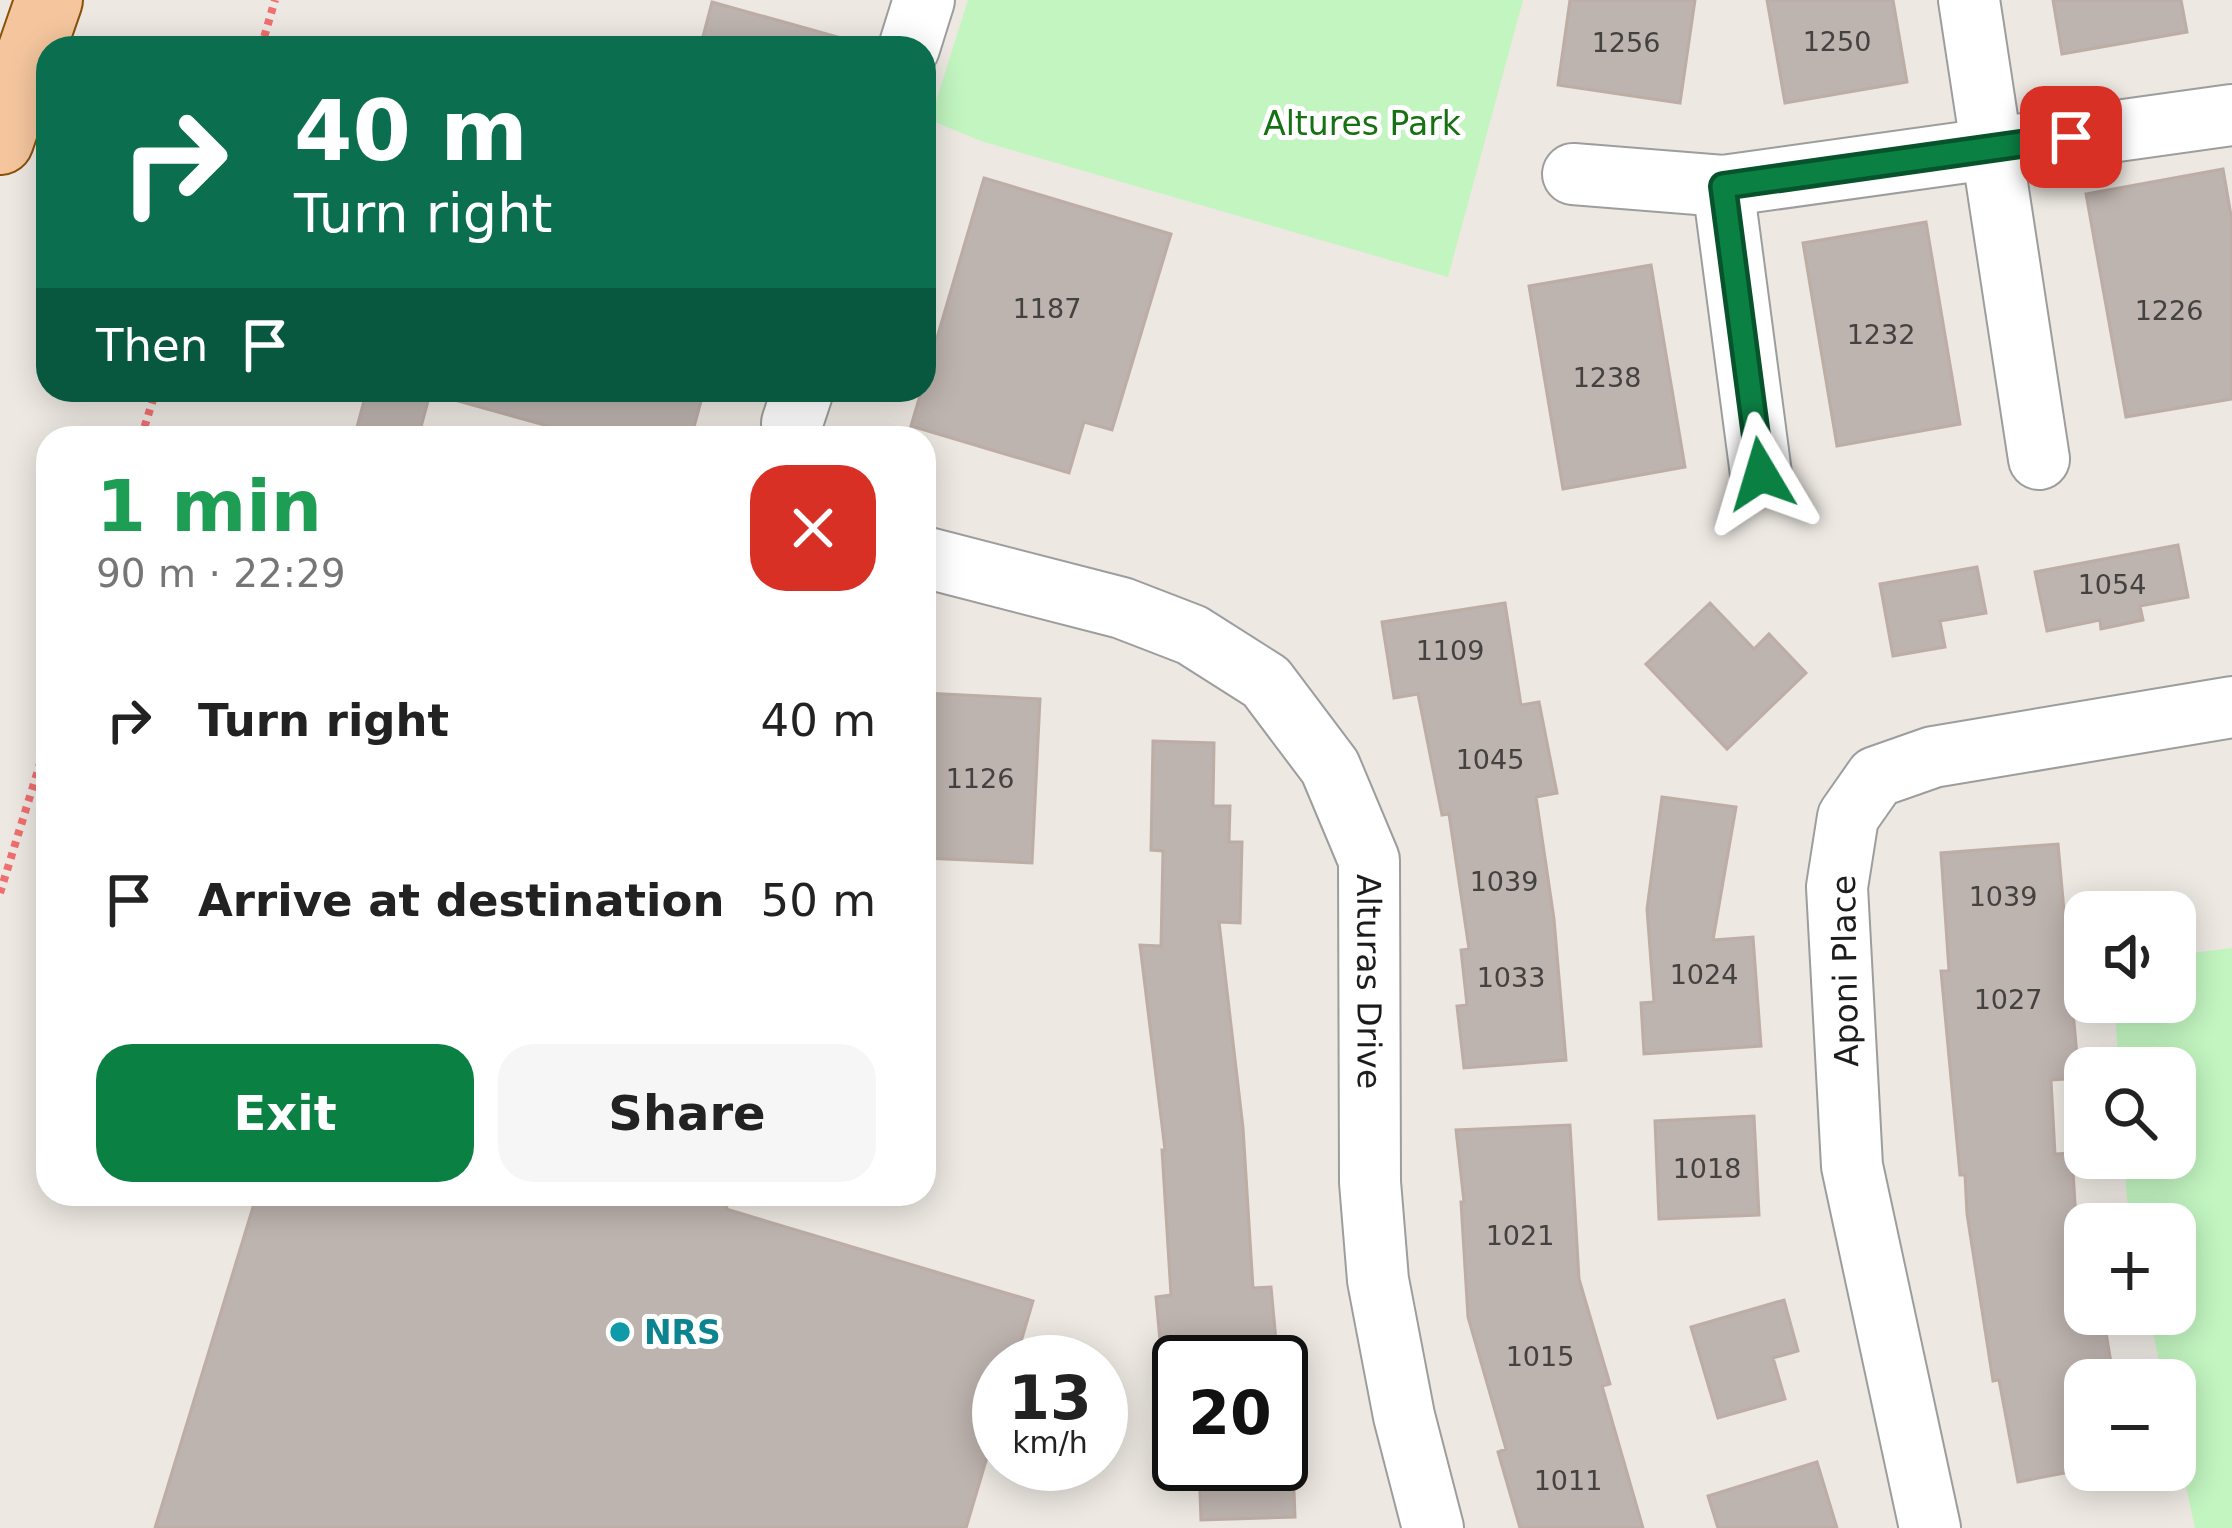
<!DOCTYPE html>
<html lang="en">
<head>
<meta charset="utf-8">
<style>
	body { margin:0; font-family:"DejaVu Sans",sans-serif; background:#f6f6f6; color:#222; height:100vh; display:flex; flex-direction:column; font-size:45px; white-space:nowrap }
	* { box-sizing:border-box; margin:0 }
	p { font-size:39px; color:#767676 }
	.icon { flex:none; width:66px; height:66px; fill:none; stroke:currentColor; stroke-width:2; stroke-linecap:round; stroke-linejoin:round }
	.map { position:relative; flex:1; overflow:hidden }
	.panel { position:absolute; left:36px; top:426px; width:900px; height:780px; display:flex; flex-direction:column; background:#fff; border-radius:36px; box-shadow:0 6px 30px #0003 }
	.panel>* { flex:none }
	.guide { position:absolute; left:36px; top:36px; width:900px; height:366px; border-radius:36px; box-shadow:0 6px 30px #0003; background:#0b6e4f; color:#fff; overflow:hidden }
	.buttons { position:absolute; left:2064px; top:891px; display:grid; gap:24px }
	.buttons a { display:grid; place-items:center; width:132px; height:132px; border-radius:24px; background:#fff; box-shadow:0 6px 30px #0003; font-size:60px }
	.speed { position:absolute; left:972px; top:1335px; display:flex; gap:24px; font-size:60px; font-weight:700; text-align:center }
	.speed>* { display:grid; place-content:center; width:156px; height:156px; border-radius:50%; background:#fff; box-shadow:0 6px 30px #0003; line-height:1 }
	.speed small { font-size:30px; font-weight:400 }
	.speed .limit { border:6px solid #111; border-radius:18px; background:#fff; color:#111 }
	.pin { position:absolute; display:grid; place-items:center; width:102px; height:102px; color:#fff; margin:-51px; border-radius:24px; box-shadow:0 6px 18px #0006 }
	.me { position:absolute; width:132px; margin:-66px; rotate:353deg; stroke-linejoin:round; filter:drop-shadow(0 0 9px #0008) }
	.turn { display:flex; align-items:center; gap:42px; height:252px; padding:0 60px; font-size:54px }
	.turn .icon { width:156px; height:156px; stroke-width:2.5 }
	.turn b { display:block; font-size:84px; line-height:102px }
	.then { display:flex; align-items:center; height:114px; padding:0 60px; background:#0003; gap:24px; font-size:45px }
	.round { display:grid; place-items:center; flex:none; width:126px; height:126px; border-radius:36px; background:#f6f6f6 }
	.headline { display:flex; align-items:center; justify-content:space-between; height:204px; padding:0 60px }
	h1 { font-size:72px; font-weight:700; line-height:90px; color:#1e9e55 }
	.cta { display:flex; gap:24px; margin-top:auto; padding:24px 60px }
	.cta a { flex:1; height:138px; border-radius:36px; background:#0b8043; color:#fff; font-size:48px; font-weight:700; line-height:138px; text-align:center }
	.cta a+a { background:#f6f6f6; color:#222 }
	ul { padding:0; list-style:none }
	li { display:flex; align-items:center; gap:36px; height:180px; padding:0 60px }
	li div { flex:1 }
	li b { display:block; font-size:45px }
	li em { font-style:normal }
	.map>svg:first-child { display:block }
	.park { fill:#c2f5c0 }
	.building { fill:#bdb3af; stroke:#bdada5; stroke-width:3 }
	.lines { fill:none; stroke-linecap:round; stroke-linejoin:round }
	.minor-casing { stroke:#9d9d9d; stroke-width:64 }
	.major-casing { stroke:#8a5109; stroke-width:70 }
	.path { stroke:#f06f70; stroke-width:8; stroke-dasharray:6 6; stroke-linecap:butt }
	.minor { stroke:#fff; stroke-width:60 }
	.major { stroke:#f5c69e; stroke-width:66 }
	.route-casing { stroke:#07532c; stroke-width:30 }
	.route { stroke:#0b8043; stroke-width:21 }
	.culture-dot { fill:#0f9aa8; stroke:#fff; stroke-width:4.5 }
	.labels { text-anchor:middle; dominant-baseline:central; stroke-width:10; stroke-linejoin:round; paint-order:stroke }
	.number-label { font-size:27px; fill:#444241 }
	.park-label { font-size:33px; fill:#157112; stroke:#fff }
	.street-label { font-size:33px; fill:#1c1c1c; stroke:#fff }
	.culture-label { font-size:33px; font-weight:bold; fill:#0d838f; stroke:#fff; text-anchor:start }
</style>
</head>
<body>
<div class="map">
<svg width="2232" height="1528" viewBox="0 0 2232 1528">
	<rect width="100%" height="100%" fill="#ede8e2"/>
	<path class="park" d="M 968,0 L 1523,0 L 1448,277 L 981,141 L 930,120 Z
		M 2232,948 L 2232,1528 L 2195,1528 L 2175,1435 L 2175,1380 L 2163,1380 L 2149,1314 L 2175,1314 L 2175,1224 L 2129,1224 L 2124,1158 L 2175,1158 L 2175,1068 L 2119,1068 L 2114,1002 L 2175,1002 L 2175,955 Z"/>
	<path class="building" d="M 1570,0 L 1695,0 L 1680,103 L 1558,85 Z
		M 1767,0 L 1893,0 L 1907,82 L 1785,103 Z
		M 2053,0 L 2181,0 L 2187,32 L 2062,54 Z
		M 712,2 L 838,37 L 837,48 L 700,48 Z
		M 2223,169 L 2232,221 L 2232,399 L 2126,417 L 2086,194 Z
		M 984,178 L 1171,234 L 1112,430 L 1084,422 L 1069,473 L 911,426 Z
		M 1926,222 L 1960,424 L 1837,446 L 1803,243 Z
		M 1651,265 L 1685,467 L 1563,489 L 1529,286 Z
		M 367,390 L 431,390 L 418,438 L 354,438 Z
		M 460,390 L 704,390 L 691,438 L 591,438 L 458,401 Z
		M 2178,545 L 2188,597 L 2140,606 L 2143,620 L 2101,629 L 2100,620 L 2047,631 L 2035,572 Z
		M 1977,567 L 1986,613 L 1940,621 L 1945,647 L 1893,656 L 1880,584 Z
		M 1505,603 L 1521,705 L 1539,702 L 1557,793 L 1536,797 L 1554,919 L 1566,1060 L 1464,1068 L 1457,1006 L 1467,1005 L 1461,950 L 1469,949 L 1449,814 L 1442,815 L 1418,694 L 1394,698 L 1382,622 Z
		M 1710,603 L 1754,649 L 1769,634 L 1806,673 L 1727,749 L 1646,664 Z
		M 924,693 L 1040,699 L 1032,863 L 924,858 Z
		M 1153,741 L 1214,743 L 1213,806 L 1230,806 L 1229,842 L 1242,842 L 1240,923 L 1219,922 L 1243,1128 L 1253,1288 L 1271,1287 L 1278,1362 L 1162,1362 L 1156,1297 L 1171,1295 L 1162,1150 L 1165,1150 L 1140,945 L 1161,946 L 1163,851 L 1151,850 Z
		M 1662,797 L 1736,807 L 1713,940 L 1753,937 L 1761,1046 L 1644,1054 L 1641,1003 L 1654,1002 L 1647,909 Z
		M 2058,844 L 2079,1078 L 2051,1080 L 2055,1154 L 2072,1153 L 2078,1255 L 2085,1254 L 2085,1314 L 2103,1314 L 2111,1363 L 2085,1366 L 2085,1469 L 2018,1482 L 1999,1380 L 1993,1381 L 1967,1214 L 1965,1175 L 1960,1175 L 1941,971 L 1949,971 L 1941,853 Z
		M 1754,1116 L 1759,1215 L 1659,1219 L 1655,1121 Z
		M 1570,1125 L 1579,1279 L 1610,1384 L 1602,1386 L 1643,1528 L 1520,1528 L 1498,1452 L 1506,1449 L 1468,1317 L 1461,1202 L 1464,1202 L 1456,1130 Z
		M 257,1194 L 731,1194 L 726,1209 L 1033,1301 L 1015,1362 L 999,1362 L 999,1417 L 966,1528 L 155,1528 Z
		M 1784,1300 L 1798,1351 L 1773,1358 L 1785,1399 L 1718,1418 L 1691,1327 Z
		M 1817,1462 L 1837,1528 L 1718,1528 L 1708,1496 Z
		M 1199,1464 L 1293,1464 L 1295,1517 L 1201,1520 Z"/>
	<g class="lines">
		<defs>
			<g id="minor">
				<path d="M 1969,0 L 2039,459"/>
				<path d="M 909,48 L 924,0"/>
				<path d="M 1573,174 L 1723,186 L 2232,115"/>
				<path d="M 1723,186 L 1761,474"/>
				<path d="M 793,438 L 792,423 L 803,390"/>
				<path id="s1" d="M 924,557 L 1122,608 L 1192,635 L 1266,682 L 1330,767 L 1369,860 L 1370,1182 L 1378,1280 L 1404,1416 L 1433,1528"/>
				<path d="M 1930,1528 L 1852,1166 L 1837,887 L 1848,817 L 1876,777 L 1933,757 L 2232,707"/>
			</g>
			<path id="major" d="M 0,141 L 49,0"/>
		</defs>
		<use href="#minor" class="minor-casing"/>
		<use href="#major" class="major-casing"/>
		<path class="path" d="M 261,48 L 275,0
			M 141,438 L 156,390
			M 0,893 L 48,738"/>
		<use href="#minor" class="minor"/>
		<use href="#major" class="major"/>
	</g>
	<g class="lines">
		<defs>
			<path id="route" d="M 1761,474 L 1723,186 L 2071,137"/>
		</defs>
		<use href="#route" class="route-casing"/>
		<use href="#route" class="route"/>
	</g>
	<circle class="culture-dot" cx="620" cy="1332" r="12"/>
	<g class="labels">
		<g class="number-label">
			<text x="1837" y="41">1250</text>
			<text x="1626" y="42">1256</text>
			<text x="1047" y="308">1187</text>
			<text x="2169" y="310">1226</text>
			<text x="1881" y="334">1232</text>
			<text x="1607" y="377">1238</text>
			<text x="2112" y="584">1054</text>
			<text x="1450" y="650">1109</text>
			<text x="1490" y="759">1045</text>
			<text x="980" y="778">1126</text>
			<text x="1504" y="881">1039</text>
			<text x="2003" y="896">1039</text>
			<text x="1704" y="974">1024</text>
			<text x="1511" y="977">1033</text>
			<text x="2008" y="999">1027</text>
			<text x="1707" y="1168">1018</text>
			<text x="1520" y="1235">1021</text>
			<text x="1540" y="1356">1015</text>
			<text x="1568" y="1480">1011</text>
		</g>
		<g class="park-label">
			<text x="1362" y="123">Altures Park</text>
		</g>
		<g class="street-label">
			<text transform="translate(1845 971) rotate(-91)">Aponi Place</text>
			<text stroke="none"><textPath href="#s1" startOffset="696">Alturas Drive</textPath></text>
		</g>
		<g class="culture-label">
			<text x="644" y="1332">NRS</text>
		</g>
	</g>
</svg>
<div class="buttons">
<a><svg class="icon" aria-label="sound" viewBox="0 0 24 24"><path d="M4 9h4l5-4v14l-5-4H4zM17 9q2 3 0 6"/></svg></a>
<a><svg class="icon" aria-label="search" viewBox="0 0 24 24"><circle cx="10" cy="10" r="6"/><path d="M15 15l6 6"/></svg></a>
<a>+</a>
<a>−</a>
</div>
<div class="speed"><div>13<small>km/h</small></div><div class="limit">20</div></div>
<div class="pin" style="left:2071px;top:137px;background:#d93025"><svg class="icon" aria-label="arrive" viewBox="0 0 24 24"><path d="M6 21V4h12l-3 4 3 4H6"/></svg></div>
<svg class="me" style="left:1761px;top:474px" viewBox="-20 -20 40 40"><path d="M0-17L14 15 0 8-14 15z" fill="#0b8043" stroke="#fff" stroke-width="4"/></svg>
<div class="guide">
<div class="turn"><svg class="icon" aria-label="right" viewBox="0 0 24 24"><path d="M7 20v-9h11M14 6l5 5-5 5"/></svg><div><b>40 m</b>Turn right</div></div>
<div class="then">Then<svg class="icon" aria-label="arrive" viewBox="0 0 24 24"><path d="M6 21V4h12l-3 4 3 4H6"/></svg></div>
</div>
<section class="panel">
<div class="headline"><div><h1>1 min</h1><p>90 m · 22:29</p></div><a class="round" style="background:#d93025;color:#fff"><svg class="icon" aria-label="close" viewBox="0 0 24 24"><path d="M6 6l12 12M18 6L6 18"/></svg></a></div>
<ul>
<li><svg class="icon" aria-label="right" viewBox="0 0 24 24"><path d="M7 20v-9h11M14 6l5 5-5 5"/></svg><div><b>Turn right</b></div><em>40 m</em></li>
<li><svg class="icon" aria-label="arrive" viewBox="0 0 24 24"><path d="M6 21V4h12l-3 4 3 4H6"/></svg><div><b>Arrive at destination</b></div><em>50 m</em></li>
</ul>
<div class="cta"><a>Exit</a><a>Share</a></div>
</section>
</div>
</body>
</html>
